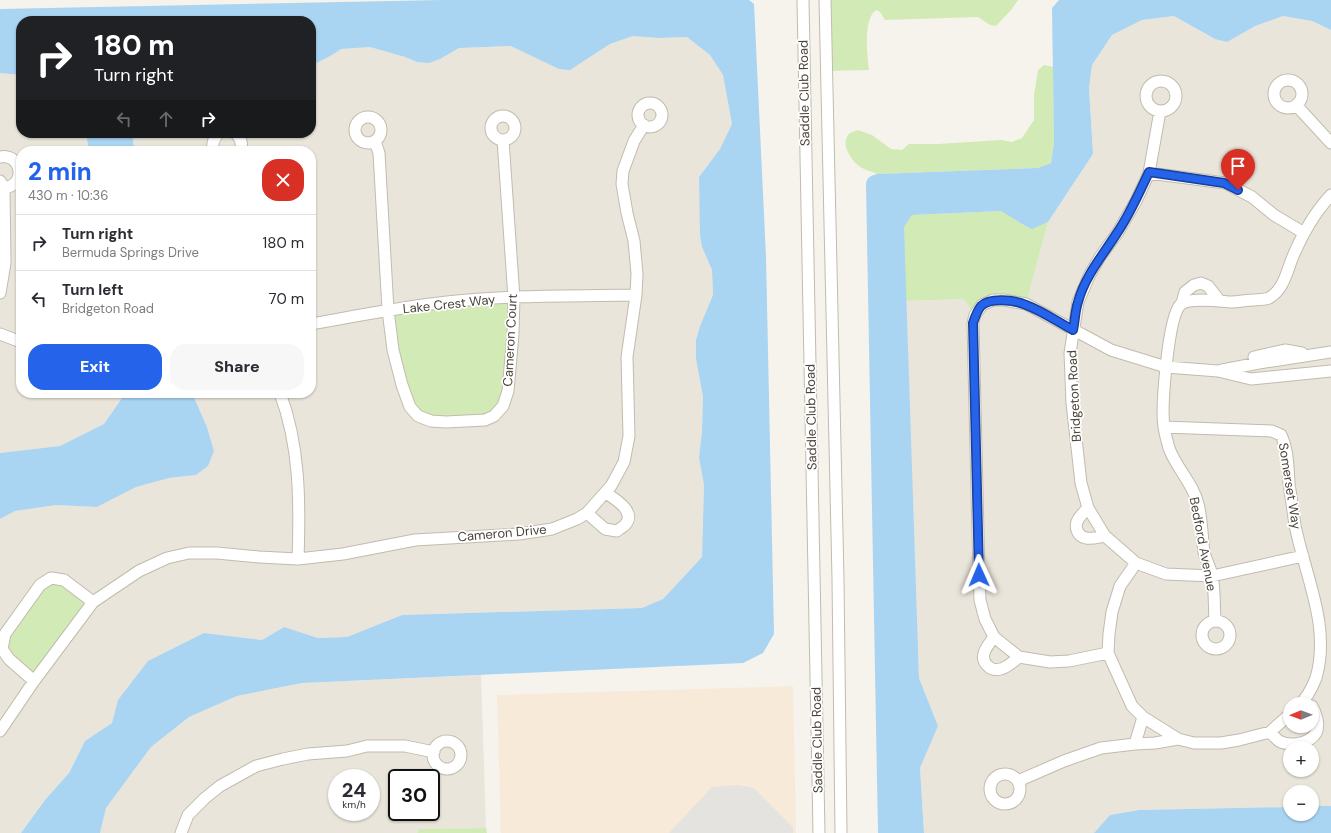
<!DOCTYPE html>
<html lang="en">
<head>
<meta charset="utf-8">
<style>
	body { margin:0; font-family:"DM Sans",sans-serif; background:#f7f7f7; color:#2b2b33; height:100vh; display:flex; flex-direction:column; font-size:15px; white-space:nowrap }
	* { box-sizing:border-box; margin:0 }
	p { font-size:13px; color:#7c7c81 }
	.icon { flex:none; width:22px; height:22px; fill:none; stroke:currentColor; stroke-width:2; stroke-linecap:round; stroke-linejoin:round }
	.map { position:relative; flex:1; overflow:hidden }
	.side { position:absolute; left:16px; top:146px; width:300px; height:252px; display:flex; flex-direction:column; background:#fff; border-radius:16px; box-shadow:0 1px 3px #0004 }
	.side>* { flex:none }
	.top-card { position:absolute; left:16px; top:16px; width:300px; height:122px; border-radius:16px; box-shadow:0 1px 3px #0004; background:#202124; color:#fff; overflow:hidden }
	.needle { width:26px; rotate:269deg }
	.buttons { position:absolute; left:1283px; top:697px; display:grid; gap:8px }
	.buttons a { display:grid; place-items:center; width:36px; height:36px; border-radius:50%; background:#fff; box-shadow:0 1px 3px #0004; font-size:20px }
	.speed { position:absolute; left:328px; top:769px; display:flex; gap:8px; font-size:20px; font-weight:700; text-align:center }
	.speed>* { display:grid; place-content:center; width:52px; height:52px; border-radius:50%; background:#fff; box-shadow:0 1px 3px #0004; line-height:1 }
	.speed small { font-size:10px; font-weight:400 }
	.speed .limit { border:2px solid #111; border-radius:6px; background:#fff; color:#111 }
	.pin { position:absolute; display:grid; place-items:center; width:34px; height:34px; color:#fff; margin:-41px -17px; border-radius:50% 50% 50% 0; rotate:-45deg; box-shadow:0 0 4px #0007 }
	.pin .icon { rotate:45deg }
	.me { position:absolute; width:44px; margin:-22px; rotate:359deg; stroke-linejoin:round; filter:drop-shadow(0 0 3px #0008) }
	.turn { display:flex; align-items:center; gap:14px; height:84px; padding:0 12px; font-size:18px }
	.turn .icon { width:52px; height:52px; stroke-width:2.5 }
	.turn b { display:block; font-size:28px; line-height:34px }
	.lanes { display:flex; align-items:center; height:38px; padding:0 12px; background:#0003; justify-content:center; gap:20px; direction:ltr }
	.lanes .off { opacity:.35 }
	.round { display:grid; place-items:center; flex:none; width:42px; height:42px; border-radius:16px; background:#f7f7f7 }
	.head { display:flex; align-items:center; justify-content:space-between; height:68px; padding:0 12px }
	h1 { font-size:24px; font-weight:800; line-height:30px; color:#2563eb }
	.button { display:flex; gap:8px; margin-top:auto; padding:8px 12px }
	.button a { flex:1; height:46px; border-radius:16px; background:#2563eb; color:#fff; font-size:16px; font-weight:800; line-height:46px; text-align:center }
	.button a+a { background:#f7f7f7; color:#2b2b33 }
	ul { padding:0; list-style:none }
	li { display:flex; align-items:center; gap:12px; height:56px; padding:0 12px; border-top:1px solid #e1e1e2 }
	li div { flex:1 }
	li b { display:block; font-size:15px }
	li em { font-style:normal }
	.map>svg:first-child { display:block }
	.residential { fill:#eae5da; fill-rule:evenodd }
	.commercial { fill:#f7ead8 }
	.green { fill:#d2eab5 }
	.parking { fill:#e5e3e0 }
	.water { fill:#a9d4f2 }
	.lines { fill:none; stroke-linecap:round; stroke-linejoin:round }
	.minor-casing { stroke:#c2bbae; stroke-width:13 }
	.minor { stroke:#fff; stroke-width:11 }
	.route-casing { stroke:#184099; stroke-width:10 }
	.route { stroke:#2563eb; stroke-width:7 }
	.labels { text-anchor:middle; dominant-baseline:central; stroke-width:3.5; stroke-linejoin:round; paint-order:stroke }
	.street-label { font-size:13px; fill:#4b4439; stroke:#fff }
</style>
</head>
<body>
<div class="map">
<svg width="1331" height="833" viewBox="0 0 1331 833">
	<rect width="100%" height="100%" fill="#f6f3ec"/>
	<path class="residential" d="M 1174,16 L 1215,39 L 1255,26 L 1283,16 L 1312,21 L 1331,30 L 1331,806 L 1312,806 L 1312,792 L 1290,792 L 1290,807 L 1139,810 L 1110,815 L 1094,833 L 924,833 L 920,768 L 938,726 L 919,678 L 906,301 L 964,299 L 982,305 L 1026,304 L 1048,222 L 1093,154 L 1089,88 L 1092,65 L 1112,35 L 1142,20 ZM 1290,704 L 1312,704 L 1312,726 L 1290,726 ZM 1290,748 L 1312,748 L 1312,770 L 1290,770 Z
		M 633,36 L 659,38 L 687,37 L 710,55 L 723,75 L 732,124 L 720,149 L 699,177 L 702,247 L 712,270 L 713,295 L 700,326 L 696,340 L 696,359 L 703,397 L 702,431 L 699,458 L 704,485 L 702,557 L 663,599 L 643,608 L 402,615 L 347,637 L 318,638 L 284,627 L 262,640 L 204,633 L 119,700 L 112,723 L 85,741 L 69,773 L 45,800 L 21,833 L 0,833 L 0,519 L 15,511 L 56,505 L 97,507 L 136,487 L 169,478 L 196,475 L 208,466 L 214,451 L 207,427 L 192,393 L 311,393 L 311,151 L 135,151 L 133,141 L 134,133 L 311,133 L 311,66 L 332,55 L 341,49 L 370,47 L 405,57 L 417,62 L 440,59 L 459,48 L 511,46 L 583,62 L 610,44 Z
		M 0,73 L 21,75 L 21,133 L 86,133 L 89,151 L 21,151 L 21,393 L 125,393 L 122,398 L 104,424 L 60,446 L 0,453 Z
		M 481,675 L 486,828 L 419,829 L 417,833 L 100,833 L 106,808 L 151,747 L 189,717 L 237,696 L 302,683 ZM 337,778 L 371,778 L 371,812 L 337,812 ZM 397,778 L 431,778 L 431,812 L 397,812 Z"/>
	<path class="commercial" d="M 793,686 L 796,833 L 501,833 L 497,695 Z"/>
	<path class="green" d="M 825,0 L 1018,0 L 1012,9 L 996,26 L 990,25 L 978,17 L 885,20 L 880,12 L 876,10 C 863,19 867,56 869,70 L 826,71 Z
		M 1044,65 L 1053,67 L 1054,143 L 1051,163 L 1038,168 L 877,174 C 871,171 864,170 859,166 C 851,160 839,143 850,133 C 852,132 856,131 858,130 L 872,135 L 891,149 L 902,150 L 909,144 L 938,144 L 1001,140 L 1012,142 L 1022,138 L 1034,120 L 1034,95 L 1038,70 Z
		M 1001,211 L 1022,224 L 1032,228 L 1048,222 L 1026,304 L 993,300 L 975,315 L 964,299 L 906,301 L 903,227 L 912,215 Z
		M 514,298 L 508,391 L 494,416 L 446,422 L 410,407 L 388,310 Z
		M 51,578 L 93,602 L 34,681 L 9,659 L 5,634 Z
		M 486,828 L 487,833 L 417,833 L 419,829 Z"/>
	<path class="parking" d="M 738,785 L 754,788 L 793,827 L 793,833 L 669,833 L 712,787 Z"/>
	<path class="water" d="M 442,0 L 749,0 L 754,4 L 766,257 L 774,634 L 763,653 L 743,663 L 302,683 L 237,696 L 189,717 L 151,747 L 106,808 L 100,833 L 21,833 L 45,800 L 69,773 L 85,741 L 112,723 L 118,700 L 148,661 L 204,633 L 262,640 L 284,627 L 318,638 L 347,637 L 402,615 L 642,608 L 663,599 L 702,557 L 704,485 L 699,458 L 702,431 L 703,397 L 696,359 L 696,340 L 700,326 L 713,295 L 712,270 L 702,247 L 700,235 L 699,177 L 720,149 L 732,124 L 723,75 L 710,55 L 687,37 L 659,38 L 633,36 L 610,44 L 570,70 L 559,69 L 511,46 L 459,48 L 440,59 L 429,63 L 417,62 L 405,57 L 370,47 L 341,49 L 332,55 L 311,66 L 311,21 L 21,21 L 21,75 L 0,73 L 0,9 Z
		M 1059,0 L 1331,0 L 1331,30 L 1312,21 L 1283,16 L 1255,26 L 1227,42 L 1215,39 L 1174,16 L 1142,20 L 1112,35 L 1092,65 L 1089,88 L 1093,154 L 1048,222 L 1032,229 L 1022,224 L 1001,211 L 912,215 L 904,227 L 919,678 L 938,726 L 920,768 L 924,833 L 878,833 L 866,184 C 867,177 870,176 877,174 L 1038,168 L 1051,163 L 1054,143 L 1052,8 Z
		M 86,133 L 134,133 L 133,141 L 135,151 L 89,151 Z
		M 125,393 L 192,393 L 207,427 L 214,451 L 208,466 L 196,475 L 169,478 L 136,487 L 97,507 L 56,505 L 15,511 L 0,519 L 0,453 L 60,446 L 104,424 L 122,398 Z
		M 1312,806 L 1331,806 L 1331,833 L 1094,833 L 1110,815 L 1139,810 L 1290,807 L 1290,814 L 1312,814 Z"/>
	<g class="lines">
		<defs>
			<path id="minor" d="M 803,0 L 819,833
				M 825,0 L 838,579 L 841,833
				M1274 94a14 14 0 1 1 28 0a14 14 0 1 1-28 0Z
				M1146 96a15 15 0 1 1 30 0a15 15 0 1 1-30 0Z
				M638 115a12 12 0 1 1 24 0a12 12 0 1 1-24 0Z
				M 1296,105 L 1331,143
				M 1160,111 L 1149,173 L 1136,201 L 1118,232 L 1100,257 L 1089,276 L 1078,302 L 1070,353 L 1072,403 L 1081,483 L 1088,508 L 1105,536 L 1136,563 L 1166,574 L 1212,576 L 1303,556
				M491 128a12 12 0 1 1 24 0a12 12 0 1 1-24 0Z
				M355 130a13 13 0 1 1 26 0a13 13 0 1 1-26 0Z
				M 235,133 C 241,138 243,144 240,151
				M 375,141 L 379,153 L 388,310 L 393,350 L 402,385 L 410,407 L 418,416 L 431,421 L 446,422 L 485,420 L 494,416 L 503,406 L 508,391 L 513,334 L 514,298 L 503,140
				M 214,151 C 211,144 214,138 219,133
				M 0,157 C 2,157 4,156 7,157 C 21,159 26,185 4,188
				M 1149,173 L 1225,183 L 1252,197 L 1274,215 L 1304,233
				M 0,181 L 4,188 L 5,263 L 0,293
				M 1182,303 L 1185,292 L 1194,285 L 1201,283 L 1208,286 L 1219,300
				M 311,324 C 356,316 401,307 447,302 C 509,295 573,296 636,295
				M 0,334 L 21,342
				M 1254,357 L 1285,350 L 1302,353
				M 1222,370 L 1259,363 L 1331,352
				M 280,393 C 300,446 300,502 298,559
				M 1164,427 L 1272,431 L 1281,435 C 1288,450 1288,467 1289,483 C 1291,497 1293,511 1295,525 C 1305,576 1331,626 1316,678 C 1312,688 1308,697 1300,704
				M 1088,508 C 1085,511 1082,514 1079,518 C 1074,525 1076,536 1086,538 C 1092,539 1099,537 1105,536
				M 587,513 L 605,529 L 617,531 C 619,529 623,527 625,525 C 637,512 615,499 606,493
				M 1136,563 L 1120,586 L 1112,612 L 1109,634 L 1108,653 L 1132,706 L 1143,717 L 1178,739
				M1202 635a14 14 0 1 1 28 0a14 14 0 1 1-28 0Z
				M 1215,621 C 1214,606 1215,590 1212,575 C 1210,567 1206,560 1204,552 C 1202,537 1202,519 1198,504 C 1193,483 1176,468 1169,448 C 1167,441 1165,434 1164,427 C 1161,407 1168,319 1180,305 C 1188,297 1219,301 1230,302 C 1238,302 1247,300 1255,300 C 1259,299 1265,300 1269,298 C 1285,289 1287,269 1294,254 C 1303,233 1316,211 1331,195
				M 994,637 C 987,646 977,658 989,667 C 992,670 996,670 1001,669 C 1008,667 1013,662 1019,657
				M 1108,653 L 1069,661 L 1050,662 L 1019,657 L 994,637 L 985,619 L 980,600 L 979,575 L 973,323 L 975,315 L 982,305 L 993,300 L 1004,300 L 1026,304 L 1111,350 L 1166,367 L 1218,371 L 1251,379 L 1331,371
				M 34,681 L 9,659 L 2,649 L 5,634 L 40,585 L 51,578 L 64,580 L 93,602
				M 0,731 L 34,681 L 93,602 L 139,571 L 167,558 L 189,553 L 217,553 L 259,557 L 298,559 L 343,554 L 415,540 L 519,534 L 552,529 L 577,519 L 587,513 L 611,486 L 624,462 L 629,436 L 627,357 L 636,295 L 637,274 L 634,241 L 627,213 L 622,184 L 623,171 L 634,141 L 644,125
				M 1270,732 C 1273,735 1276,739 1279,741 C 1290,747 1309,744 1316,733 C 1320,725 1316,713 1312,706
				M433 755a14 14 0 1 1 28 0a14 14 0 1 1-28 0Z
				M 1135,744 L 1143,717
				M990 789a15 15 0 1 1 30 0a15 15 0 1 1-30 0Z
				M 1018,781 L 1064,761 L 1101,748 L 1135,744 L 1155,743 L 1178,739 L 1194,743 L 1221,743 L 1239,740 L 1270,732 L 1290,714
				M 181,833 L 188,815 L 205,798 L 220,786 L 256,766 L 283,759 L 308,754 L 347,751 L 367,746 L 405,746 L 434,752"/>
		</defs>
		<use href="#minor" class="minor-casing"/>
		<use href="#minor" class="minor"/>
	</g>
	<g class="lines">
		<defs>
			<path id="route" d="M 979,575 L 973,323 C 975,317 977,311 981,306 C 990,297 1015,300 1026,305 C 1042,311 1058,322 1073,330 C 1075,321 1075,311 1078,302 C 1085,276 1103,255 1117,233 C 1130,214 1139,193 1149,172 L 1224,183 L 1238,190"/>
		</defs>
		<use href="#route" class="route-casing"/>
		<use href="#route" class="route"/>
	</g>
	<g class="labels">
		<g class="street-label">
			<text transform="translate(804 93) rotate(-91)">Saddle Club Road</text>
			<text transform="translate(449 304) rotate(-6)">Lake Crest Way</text>
			<text transform="translate(510 340) rotate(-87)">Cameron Court</text>
			<text transform="translate(1074 396) rotate(-93)">Bridgeton Road</text>
			<text transform="translate(811 417) rotate(-91)">Saddle Club Road</text>
			<text transform="translate(1290 486) rotate(81)">Somerset Way</text>
			<text transform="translate(502 533) rotate(-5)">Cameron Drive</text>
			<text transform="translate(1203 544) rotate(79)">Bedford Avenue</text>
			<text transform="translate(817 740) rotate(-91)">Saddle Club Road</text>
		</g>
	</g>
</svg>
<div class="buttons">
<a><svg class="needle" viewBox="-14 -14 28 28"><path d="M0-13l5 13h-10z" fill="#e53935"/><path d="M0 13l5-13h-10z" fill="#7c7c81"/></svg></a>
<a>+</a>
<a>−</a>
</div>
<div class="speed"><div>24<small>km/h</small></div><div class="limit">30</div></div>
<div class="pin" style="left:1238px;top:190px;background:#d93025"><svg class="icon" aria-label="arrive" viewBox="0 0 24 24"><path d="M6 21V4h12l-3 4 3 4H6"/></svg></div>
<svg class="me" style="left:979px;top:575px" viewBox="-20 -20 40 40"><path d="M0-17L14 15 0 8-14 15z" fill="#2563eb" stroke="#fff" stroke-width="4"/></svg>
<div class="top-card">
<div class="turn"><svg class="icon" aria-label="right" viewBox="0 0 24 24"><path d="M7 20v-9h11M14 6l5 5-5 5"/></svg><div><b>180 m</b>Turn right</div></div>
<div class="lanes"><svg class="icon off" aria-label="left" viewBox="0 0 24 24"><path d="M17 20v-9H6M10 6l-5 5 5 5"/></svg><svg class="icon off" aria-label="ahead" viewBox="0 0 24 24"><path d="M12 20V5M6 11l6-6 6 6"/></svg><svg class="icon" aria-label="right" viewBox="0 0 24 24"><path d="M7 20v-9h11M14 6l5 5-5 5"/></svg></div>
</div>
<section class="side">
<div class="head"><div><h1>2 min</h1><p>430 m · 10:36</p></div><a class="round" style="background:#d93025;color:#fff"><svg class="icon" aria-label="close" viewBox="0 0 24 24"><path d="M6 6l12 12M18 6L6 18"/></svg></a></div>
<ul>
<li><svg class="icon" aria-label="right" viewBox="0 0 24 24"><path d="M7 20v-9h11M14 6l5 5-5 5"/></svg><div><b>Turn right</b><p>Bermuda Springs Drive</p></div><em>180 m</em></li>
<li><svg class="icon" aria-label="left" viewBox="0 0 24 24"><path d="M17 20v-9H6M10 6l-5 5 5 5"/></svg><div><b>Turn left</b><p>Bridgeton Road</p></div><em>70 m</em></li>
</ul>
<div class="button"><a>Exit</a><a>Share</a></div>
</section>
</div>
</body>
</html>
